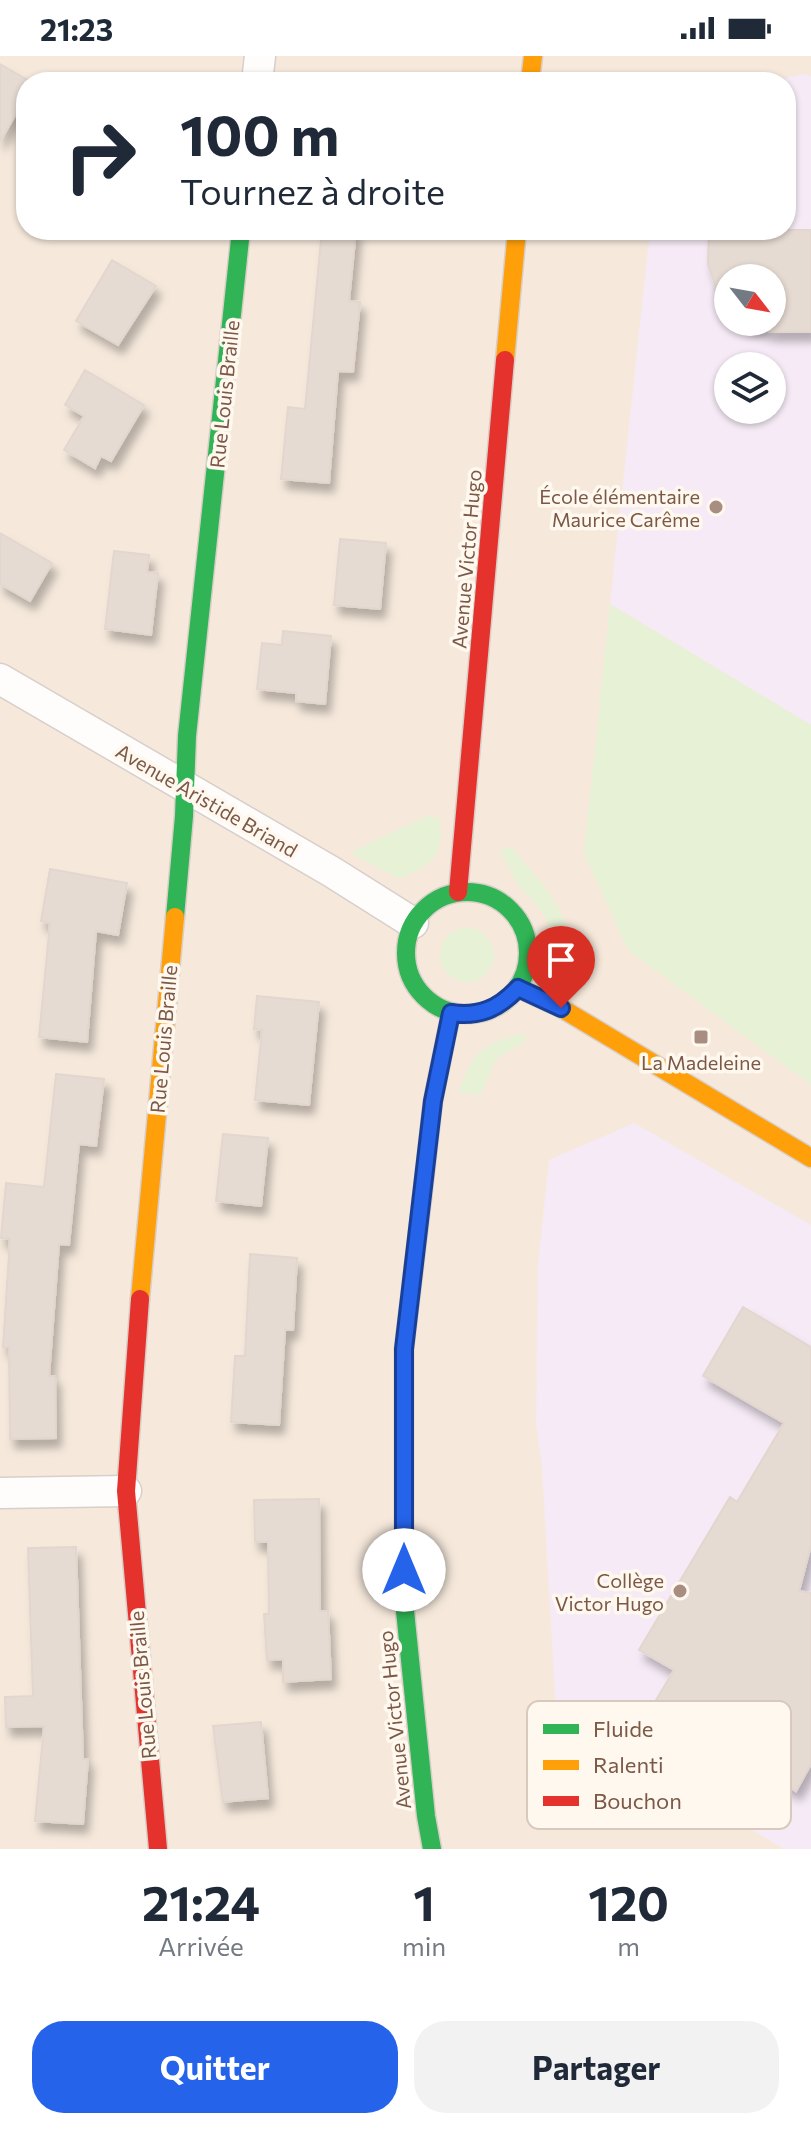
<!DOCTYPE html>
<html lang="fr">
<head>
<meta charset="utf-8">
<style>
	body { margin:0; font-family:Commissioner,sans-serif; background:#f2f2f3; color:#1f2937; height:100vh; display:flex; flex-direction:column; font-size:30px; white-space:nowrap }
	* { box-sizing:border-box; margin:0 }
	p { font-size:26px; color:#747a83 }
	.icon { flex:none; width:44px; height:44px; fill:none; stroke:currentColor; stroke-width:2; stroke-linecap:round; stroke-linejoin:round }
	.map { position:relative; height:1793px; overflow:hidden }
	.details { display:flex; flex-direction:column; background:#fff; flex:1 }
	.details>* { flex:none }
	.banner { position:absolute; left:16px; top:16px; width:780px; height:168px; border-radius:32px; box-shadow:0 2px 6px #0004; background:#fff; color:#1f2937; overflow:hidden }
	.needle { width:52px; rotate:121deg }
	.controls { position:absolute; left:714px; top:208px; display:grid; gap:16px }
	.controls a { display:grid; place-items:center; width:72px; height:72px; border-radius:50%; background:#fff; box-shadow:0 2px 6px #0004; font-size:40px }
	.pin { position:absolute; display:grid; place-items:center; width:68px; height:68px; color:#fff; margin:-82px -34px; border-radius:50% 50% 50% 0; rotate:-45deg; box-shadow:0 0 8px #0007 }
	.pin .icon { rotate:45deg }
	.me { position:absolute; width:88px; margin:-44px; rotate:0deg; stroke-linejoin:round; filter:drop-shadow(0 0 6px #0008) }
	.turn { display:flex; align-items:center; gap:28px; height:168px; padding:0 32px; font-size:36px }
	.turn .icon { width:104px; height:104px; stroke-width:2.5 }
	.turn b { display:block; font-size:56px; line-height:68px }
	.eta { display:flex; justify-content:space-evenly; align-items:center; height:136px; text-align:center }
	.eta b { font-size:48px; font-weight:700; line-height:56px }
	.primary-button { display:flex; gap:16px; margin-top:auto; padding:16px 32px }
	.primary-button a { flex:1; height:92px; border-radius:32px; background:#2563eb; color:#fff; font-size:32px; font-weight:700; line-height:92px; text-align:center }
	.primary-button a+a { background:#f2f2f3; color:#1f2937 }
	.status { display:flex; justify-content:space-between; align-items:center; height:56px; padding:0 40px; background:#fff; direction:ltr }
	.status svg { height:22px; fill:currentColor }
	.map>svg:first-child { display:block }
	.residential { fill:#f6e9dc; fill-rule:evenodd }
	.education { fill:#f5eaf5; fill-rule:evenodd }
	.green { fill:#e6f1d6 }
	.building { fill:#e6dbd3; stroke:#e3d6ce; stroke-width:2; filter:url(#shadow) }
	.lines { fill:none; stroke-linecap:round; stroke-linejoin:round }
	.street-casing { stroke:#d8cfca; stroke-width:33 }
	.fast-casing { stroke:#d9cfc8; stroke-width:21 }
	.slow-casing { stroke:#d9cfc8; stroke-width:21 }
	.jam-casing { stroke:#d9cfc8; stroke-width:21 }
	.street { stroke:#fefdfc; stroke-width:30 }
	.fast { stroke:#30b455; stroke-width:18 }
	.slow { stroke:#ff9f0a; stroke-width:18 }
	.jam { stroke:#e5322d; stroke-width:18 }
	.route-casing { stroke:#184099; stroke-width:20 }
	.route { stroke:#2563eb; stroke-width:14 }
	.poi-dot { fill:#a88e81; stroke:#fff8ef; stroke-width:3 }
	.labels { text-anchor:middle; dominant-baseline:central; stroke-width:7; stroke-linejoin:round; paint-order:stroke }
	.street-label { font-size:20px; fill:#7c5847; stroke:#fff8ef }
	.poi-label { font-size:20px; fill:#7c5847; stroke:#fff8ef; text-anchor:end }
	.key { fill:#fff8ef; stroke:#d8c8bd; stroke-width:2 }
	.key-label { font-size:22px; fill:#7c5847 }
</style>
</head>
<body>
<div class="status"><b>21:23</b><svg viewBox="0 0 49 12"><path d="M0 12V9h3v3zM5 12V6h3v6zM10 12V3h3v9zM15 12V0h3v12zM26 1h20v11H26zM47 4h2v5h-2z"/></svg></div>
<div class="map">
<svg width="811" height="1793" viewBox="0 0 811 1793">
	<defs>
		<filter id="shadow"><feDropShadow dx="5" dy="9" stdDeviation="4" flood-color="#0004"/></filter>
	</defs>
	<rect width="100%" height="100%" fill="#f9f3ed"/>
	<path class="residential" d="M 0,0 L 811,0 L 811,1793 L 0,1793 ZM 26,26 L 786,26 L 786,174 L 26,174 ZM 728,222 L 772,222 L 772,266 L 728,266 ZM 728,310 L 772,310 L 772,354 L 728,354 Z"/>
	<path class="education" d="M 803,18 L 811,20 L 811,669 L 610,548 L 650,174 L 786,174 L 786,26 L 769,26 ZM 728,222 L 772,222 L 772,266 L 728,266 ZM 728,310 L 772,310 L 772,354 L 728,354 Z
		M 634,1067 L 811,1169 L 811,1793 L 784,1793 L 556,1657 L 542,1412 L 536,1366 L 538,1209 L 549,1104 Z"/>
	<path class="green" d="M 610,548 L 811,669 L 811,1029 L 628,894 L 584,798 Z
		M 427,760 L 440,762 C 442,803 435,807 400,823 L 352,798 L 355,794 Z
		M 511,791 C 544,829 584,869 566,923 L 558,905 L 550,873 L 544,858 L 516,826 L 500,794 Z
		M440 899a27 27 0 1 1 54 0a27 27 0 1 1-54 0Z
		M 524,977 L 526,985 L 496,1003 L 481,1039 L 459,1036 C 472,995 483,988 524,977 Z"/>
	<path class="building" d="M 0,8 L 31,26 L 26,26 L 26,41 L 0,85 Z
		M 322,174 L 356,174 L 349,245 L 360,246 L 353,316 L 338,315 L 329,427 L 281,423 L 288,351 L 305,353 Z
		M 709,174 L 811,174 L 811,276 L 773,276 L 747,270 L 743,266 L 772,266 L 772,222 L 728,222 L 728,256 L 724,254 L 708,208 Z
		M 112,204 L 156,230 L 118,289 L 76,265 Z
		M 85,314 L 144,349 L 111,405 L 101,400 L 95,412 L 64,394 L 84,360 L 65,349 Z
		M 0,477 L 52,507 L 30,545 L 0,528 Z
		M 340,483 L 386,487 L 380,553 L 334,549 Z
		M 114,495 L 149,499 L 147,516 L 158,517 L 151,579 L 105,573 Z
		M 283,575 L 331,580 L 325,648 L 296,645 L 296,637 L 257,633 L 262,587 L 282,589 Z
		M 50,813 L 127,827 L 118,879 L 96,875 L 87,986 L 39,981 L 50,867 L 41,865 Z
		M 257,940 L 319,946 L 309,1049 L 255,1044 L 262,974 L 254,973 Z
		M 56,1018 L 104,1023 L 96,1090 L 79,1088 L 69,1189 L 59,1188 L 49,1320 L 55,1320 L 56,1382 L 10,1383 L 9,1291 L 3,1291 L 10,1183 L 1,1182 L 6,1127 L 44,1131 Z
		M 223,1078 L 268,1082 L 261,1150 L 216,1145 Z
		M 250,1198 L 297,1202 L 293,1274 L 285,1274 L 279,1369 L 231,1366 L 235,1300 L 245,1300 Z
		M 743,1251 L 811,1291 L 811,1489 L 799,1535 L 811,1537 L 811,1708 L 796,1735 L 652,1651 L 674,1614 L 639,1594 L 730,1441 L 737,1446 L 784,1367 L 703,1320 Z
		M 319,1443 L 320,1555 L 328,1555 L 331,1623 L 283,1626 L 283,1603 L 267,1604 L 264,1558 L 269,1558 L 268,1486 L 255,1486 L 254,1444 Z
		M 76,1491 L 83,1703 L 88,1703 L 83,1768 L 35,1765 L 44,1670 L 6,1671 L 5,1641 L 33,1640 L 28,1492 Z
		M 261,1666 L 268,1742 L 223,1746 L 213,1670 Z"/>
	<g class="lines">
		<defs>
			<path id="street" d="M 257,26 L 260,0
				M 0,623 L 332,816 L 413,867
				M 0,1437 L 126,1435"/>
			<path id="fast" d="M406 897a61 61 0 1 1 122 0a61 61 0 1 1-122 0Z
				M 175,861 L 184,760 L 187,680 L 241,174
				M 422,1142 L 404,1293 L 404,1545 L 426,1760 L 432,1793"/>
			<path id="slow" d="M 530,26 L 533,0
				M 505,304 L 517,174
				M 518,932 L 561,952 L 811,1102
				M 140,1243 L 175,861"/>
			<path id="jam" d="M 458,836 L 505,304
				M 422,1142 L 433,1045 L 451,957
				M 140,1243 L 126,1435 L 158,1793"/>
		</defs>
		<use href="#street" class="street-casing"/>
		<use href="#fast" class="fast-casing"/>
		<use href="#slow" class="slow-casing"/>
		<use href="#jam" class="jam-casing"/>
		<use href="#street" class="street"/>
		<use href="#fast" class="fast"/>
		<use href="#slow" class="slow"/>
		<use href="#jam" class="jam"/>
	</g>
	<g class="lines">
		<defs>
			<path id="route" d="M 404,1514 L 404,1293 L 433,1045 L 451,957 C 479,961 498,953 518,932 L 561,952"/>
		</defs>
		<use href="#route" class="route-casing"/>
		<use href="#route" class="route"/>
	</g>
	<g class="poi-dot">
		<circle cx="716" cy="451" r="8"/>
		<rect x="693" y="973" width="16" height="16" rx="4"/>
		<circle cx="680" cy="1535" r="8"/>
	</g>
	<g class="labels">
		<g class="street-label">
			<text transform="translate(224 338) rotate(-84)">Rue Louis Braille</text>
			<text transform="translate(466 503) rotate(-85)">Avenue Victor Hugo</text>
			<text transform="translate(207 744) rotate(30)">Avenue Aristide Briand</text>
			<text transform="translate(163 983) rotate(-85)">Rue Louis Braille</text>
			<text transform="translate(142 1629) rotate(-95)">Rue Louis Braille</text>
			<text transform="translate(394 1664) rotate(-96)">Avenue Victor Hugo</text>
		</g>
		<g class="poi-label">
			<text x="700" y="440">École élémentaire<tspan x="700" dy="23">Maurice Carême</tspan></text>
			<text x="701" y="1006" text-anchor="middle">La Madeleine</text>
			<text x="664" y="1524">Collège<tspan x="664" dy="23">Victor Hugo</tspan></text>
		</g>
	</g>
	<rect x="527" y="1645" width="264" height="128" rx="12" class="key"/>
	<rect x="543" y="1668" width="36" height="10" fill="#30b455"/>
	<rect x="543" y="1704" width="36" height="10" fill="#ff9f0a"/>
	<rect x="543" y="1740" width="36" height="10" fill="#e5322d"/>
	<g class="key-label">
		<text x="593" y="1681">Fluide</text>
		<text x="593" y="1717">Ralenti</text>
		<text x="593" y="1753">Bouchon</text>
	</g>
</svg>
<div class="controls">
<a><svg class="needle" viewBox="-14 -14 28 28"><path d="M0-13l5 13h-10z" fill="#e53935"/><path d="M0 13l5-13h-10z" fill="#747a83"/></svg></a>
<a><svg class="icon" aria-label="layers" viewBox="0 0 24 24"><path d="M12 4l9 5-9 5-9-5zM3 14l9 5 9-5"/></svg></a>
</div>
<div class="pin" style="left:561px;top:952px;background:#d93025"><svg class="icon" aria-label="arrive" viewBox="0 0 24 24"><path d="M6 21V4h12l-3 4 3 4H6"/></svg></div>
<svg class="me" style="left:404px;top:1514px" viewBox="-20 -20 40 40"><circle r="19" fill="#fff"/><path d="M0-13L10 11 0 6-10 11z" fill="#2563eb"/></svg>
<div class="banner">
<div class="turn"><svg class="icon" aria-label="right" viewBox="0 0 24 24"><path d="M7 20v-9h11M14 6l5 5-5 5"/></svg><div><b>100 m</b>Tournez à droite</div></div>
</div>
</div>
<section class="details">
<div class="eta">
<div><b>21:24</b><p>Arrivée</p></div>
<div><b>1</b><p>min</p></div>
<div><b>120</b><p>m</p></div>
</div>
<div class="primary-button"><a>Quitter</a><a>Partager</a></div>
</section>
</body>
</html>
